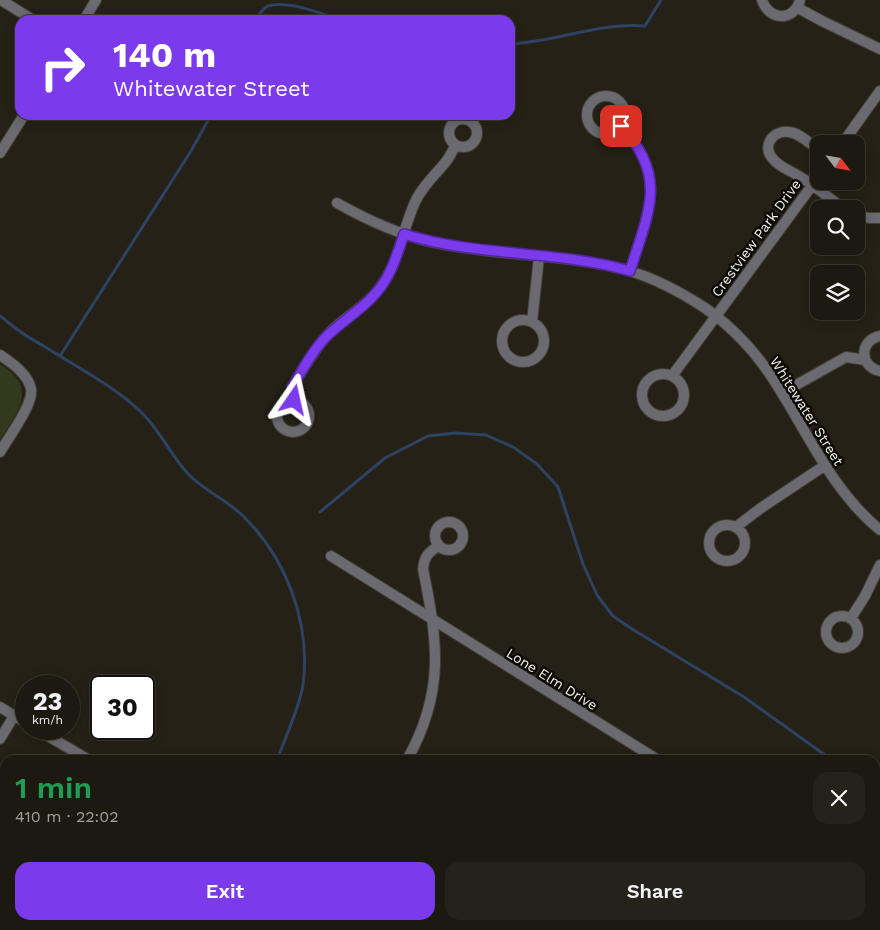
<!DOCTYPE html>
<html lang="en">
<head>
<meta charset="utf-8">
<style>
	body { margin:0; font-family:"Work Sans",sans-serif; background:#252219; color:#f1f3f6; height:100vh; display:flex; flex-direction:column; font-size:19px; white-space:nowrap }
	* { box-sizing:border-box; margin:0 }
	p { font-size:16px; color:#a0a09f }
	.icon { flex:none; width:28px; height:28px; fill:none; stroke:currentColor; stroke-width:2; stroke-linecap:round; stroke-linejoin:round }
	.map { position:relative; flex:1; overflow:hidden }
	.sheet { position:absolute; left:0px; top:755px; width:880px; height:175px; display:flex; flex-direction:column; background:#1c1910; border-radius:15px 15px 0 0; box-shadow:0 2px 12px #0003,0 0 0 1px #3a3830 }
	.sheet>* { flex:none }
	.hud { position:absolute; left:15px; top:15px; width:500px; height:105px; border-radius:15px; box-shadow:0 2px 12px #0003,0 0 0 1px #3a3830; background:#7c3aed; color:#fff; overflow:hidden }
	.needle { width:32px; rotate:121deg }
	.fabs { position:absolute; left:810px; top:135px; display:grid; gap:10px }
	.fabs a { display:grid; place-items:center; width:55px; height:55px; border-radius:10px; background:#1c1910; box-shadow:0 2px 12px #0003,0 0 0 1px #3a3830; font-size:25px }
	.speed { position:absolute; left:15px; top:675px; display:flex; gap:10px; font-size:25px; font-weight:700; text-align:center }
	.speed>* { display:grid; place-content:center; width:65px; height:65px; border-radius:50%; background:#1c1910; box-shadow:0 2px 12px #0003,0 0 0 1px #3a3830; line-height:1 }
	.speed small { font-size:12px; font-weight:400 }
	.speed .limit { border:2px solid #111; border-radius:8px; background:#fff; color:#111 }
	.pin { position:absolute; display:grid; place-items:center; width:42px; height:42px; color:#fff; margin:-21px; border-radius:10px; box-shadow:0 2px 8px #0006 }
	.me { position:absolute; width:55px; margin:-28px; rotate:11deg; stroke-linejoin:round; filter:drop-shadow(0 0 4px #0008) }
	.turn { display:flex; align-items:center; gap:18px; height:105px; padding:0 15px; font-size:22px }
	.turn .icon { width:65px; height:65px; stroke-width:2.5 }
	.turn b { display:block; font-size:35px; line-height:42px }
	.round { display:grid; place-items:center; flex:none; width:52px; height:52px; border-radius:15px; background:#252219 }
	.summary { display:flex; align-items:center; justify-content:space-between; height:85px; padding:0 15px }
	h1 { font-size:30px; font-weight:600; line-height:38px; color:#1e9e55 }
	.primary-button { display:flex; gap:10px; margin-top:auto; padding:10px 15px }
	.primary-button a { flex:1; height:58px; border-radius:15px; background:#7c3aed; color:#fff; font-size:20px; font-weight:600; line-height:58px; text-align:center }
	.primary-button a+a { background:#252219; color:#f1f3f6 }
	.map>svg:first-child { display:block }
	.green { fill:#333a1c }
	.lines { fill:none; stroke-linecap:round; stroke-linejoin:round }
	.stream { stroke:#2d4363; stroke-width:3 }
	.minor-casing { stroke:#423e34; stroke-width:12 }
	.minor { stroke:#6a6a70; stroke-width:10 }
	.route-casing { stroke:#51269a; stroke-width:12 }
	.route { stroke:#7c3aed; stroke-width:9 }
	.labels { text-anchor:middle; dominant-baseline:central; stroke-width:5; stroke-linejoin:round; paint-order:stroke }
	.street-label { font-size:14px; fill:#f6f3ec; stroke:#0d0b07 }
</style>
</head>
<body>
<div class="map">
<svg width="880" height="930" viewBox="0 0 880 930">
	<rect width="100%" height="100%" fill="#252116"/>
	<path class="green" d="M 0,364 C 39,388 18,411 0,440 Z"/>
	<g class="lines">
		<path class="stream" d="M 255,20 C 259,15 263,8 268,6 C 288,0 320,13 340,20
			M 510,44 C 556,42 599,22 645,26 L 661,0
			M 0,316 C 6,320 12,326 18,330 C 27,337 37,342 47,348 C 78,368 114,386 141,412 C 160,430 171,456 189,475 C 205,491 227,500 243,516 C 287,559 311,624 303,685 C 300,706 285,738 277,760
			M 60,356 L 191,151 L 211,115
			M 320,512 L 385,458 L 428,436 L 456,433 L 486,435 L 513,447 L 537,464 L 558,487 L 583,564 L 597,595 L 613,616 L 632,629 L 744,697 L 832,760
			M 875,788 L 880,791
			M 238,930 L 239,925"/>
		<defs>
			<path id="minor" d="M 1,0 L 33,20
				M 762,0 C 769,21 794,22 800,0
				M 798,8 L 822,21 L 880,49
				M 84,20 L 96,0
				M587 115a19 19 0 1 1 38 0a19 19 0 1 1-38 0Z
				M449 133a14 14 0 1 1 28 0a14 14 0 1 1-28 0Z
				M 621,126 C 669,177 648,213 630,271
				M 842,144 L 880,91
				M 819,150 C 810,144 800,133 789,132 C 773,130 761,146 773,159 C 779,167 791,171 799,176 C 815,186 829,198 844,209
				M 0,153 L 24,115
				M 337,203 C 367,220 398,234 431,242 C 494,256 559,253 622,269 C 647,275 671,287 694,301 C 723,318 750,345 769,373 C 805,426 829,488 880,530
				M 856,215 L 869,218 L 880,218
				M502 341a21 21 0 1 1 42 0a21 21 0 1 1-42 0Z
				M 532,322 L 539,257
				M 880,336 C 859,340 859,367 880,371
				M 0,355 C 12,363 28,374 31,389 C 34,404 8,438 0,452
				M642 395a21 21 0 1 1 42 0a21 21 0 1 1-42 0Z
				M 672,376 L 819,176
				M 782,393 L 846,357 L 865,360
				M 294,400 L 292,387 C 304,368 315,348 331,331 C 349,314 371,303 384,282 C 400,258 403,227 416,200 C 423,186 434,176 444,164 C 449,159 452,151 456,145
				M277 416a16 16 0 1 1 32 0a16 16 0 1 1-32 0Z
				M435 536a14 14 0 1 1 28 0a14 14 0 1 1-28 0Z
				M709 543a18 18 0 1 1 36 0a18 18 0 1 1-36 0Z
				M 736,527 L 761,508 L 824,466
				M 331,556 L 658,760
				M826 632a16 16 0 1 1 32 0a16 16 0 1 1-32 0Z
				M 851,618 L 865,596 L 880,565
				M 0,707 L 26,723
				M 36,729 L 89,760
				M 0,739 L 14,716
				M 407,760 C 445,692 438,643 423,569 C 424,557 428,553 438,546
				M 875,894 L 880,897
				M 362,925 L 370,930
				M 645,925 L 653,930
				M 49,930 L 52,925"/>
		</defs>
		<use href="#minor" class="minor-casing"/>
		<use href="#minor" class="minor"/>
	</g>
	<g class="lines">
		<defs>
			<path id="route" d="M 294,400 L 292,387 C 302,371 311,353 324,339 C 340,322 361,311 376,293 C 391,276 397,255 404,234 C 477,257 557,250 630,271 C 648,213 669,177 621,126"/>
		</defs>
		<use href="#route" class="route-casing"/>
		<use href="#route" class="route"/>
	</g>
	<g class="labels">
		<g class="street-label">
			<text transform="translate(756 238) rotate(-54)">Crestview Park Drive</text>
			<text transform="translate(807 411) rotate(58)">Whitewater Street</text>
			<text transform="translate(552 679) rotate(32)">Lone Elm Drive</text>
		</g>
	</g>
</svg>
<div class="fabs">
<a><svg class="needle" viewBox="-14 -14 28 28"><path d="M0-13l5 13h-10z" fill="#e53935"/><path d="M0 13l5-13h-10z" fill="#a0a09f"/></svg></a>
<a><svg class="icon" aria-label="search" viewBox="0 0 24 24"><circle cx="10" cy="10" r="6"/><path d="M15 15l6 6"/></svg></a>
<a><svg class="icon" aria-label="layers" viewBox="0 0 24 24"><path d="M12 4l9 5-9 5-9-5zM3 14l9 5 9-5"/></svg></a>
</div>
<div class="speed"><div>23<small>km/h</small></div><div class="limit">30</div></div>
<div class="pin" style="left:621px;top:126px;background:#d93025"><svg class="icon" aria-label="arrive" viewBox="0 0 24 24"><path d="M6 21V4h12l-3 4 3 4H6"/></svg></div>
<svg class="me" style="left:294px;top:400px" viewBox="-20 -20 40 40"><path d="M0-17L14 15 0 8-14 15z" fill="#7c3aed" stroke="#fff" stroke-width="4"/></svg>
<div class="hud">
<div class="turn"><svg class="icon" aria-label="right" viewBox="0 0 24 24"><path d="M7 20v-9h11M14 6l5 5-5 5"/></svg><div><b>140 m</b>Whitewater Street</div></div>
</div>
<section class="sheet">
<div class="summary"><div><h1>1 min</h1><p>410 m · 22:02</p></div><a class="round"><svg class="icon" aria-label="close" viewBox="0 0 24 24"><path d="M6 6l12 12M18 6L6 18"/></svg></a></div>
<div class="primary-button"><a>Exit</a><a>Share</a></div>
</section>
</div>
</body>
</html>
